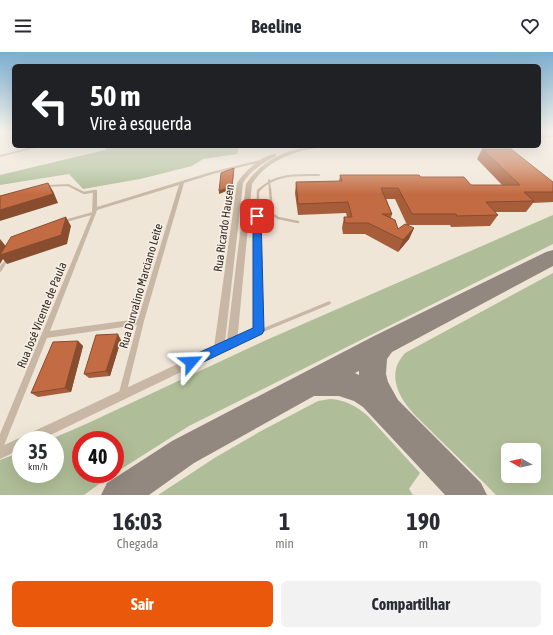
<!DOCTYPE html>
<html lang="pt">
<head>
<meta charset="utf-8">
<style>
	body { margin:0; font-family:"Asap Condensed",sans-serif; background:#f2f2f3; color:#2b2b33; height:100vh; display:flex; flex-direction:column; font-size:15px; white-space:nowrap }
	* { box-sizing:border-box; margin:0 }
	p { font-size:13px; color:#7c7c81 }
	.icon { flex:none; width:22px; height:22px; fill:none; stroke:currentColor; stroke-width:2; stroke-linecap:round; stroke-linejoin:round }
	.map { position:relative; height:443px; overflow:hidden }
	.side { display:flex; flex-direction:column; background:#fff; flex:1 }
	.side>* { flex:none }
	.hud { position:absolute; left:12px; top:12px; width:529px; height:84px; border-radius:6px; box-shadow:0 4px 16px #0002; background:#202124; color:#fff; overflow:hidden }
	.needle { width:26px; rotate:278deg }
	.controls { position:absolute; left:501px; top:391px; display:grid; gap:8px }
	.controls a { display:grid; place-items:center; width:40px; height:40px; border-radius:6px; background:#fff; box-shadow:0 4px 16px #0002; font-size:20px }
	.speed { position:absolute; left:12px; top:379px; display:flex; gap:8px; font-size:20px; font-weight:700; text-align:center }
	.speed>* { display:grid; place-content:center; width:52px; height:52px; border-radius:50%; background:#fff; box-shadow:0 4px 16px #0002; line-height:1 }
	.speed small { font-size:10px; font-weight:400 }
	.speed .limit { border:6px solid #d22; background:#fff; color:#111 }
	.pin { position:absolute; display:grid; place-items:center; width:34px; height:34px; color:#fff; margin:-17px; border-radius:8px; box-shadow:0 2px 6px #0006 }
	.me { position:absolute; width:44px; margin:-22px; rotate:64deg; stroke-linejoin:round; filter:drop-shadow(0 0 3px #0008) }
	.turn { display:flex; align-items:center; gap:14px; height:84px; padding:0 12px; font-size:18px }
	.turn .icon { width:52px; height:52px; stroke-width:2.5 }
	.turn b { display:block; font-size:28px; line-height:34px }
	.eta { display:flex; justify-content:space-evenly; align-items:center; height:68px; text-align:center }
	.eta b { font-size:24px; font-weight:700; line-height:28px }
	.primary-button { display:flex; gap:8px; margin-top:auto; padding:8px 12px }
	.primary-button a { flex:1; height:46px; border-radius:6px; background:#ea580c; color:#fff; font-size:16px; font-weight:700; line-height:46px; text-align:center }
	.primary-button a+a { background:#f2f2f3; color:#2b2b33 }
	header { display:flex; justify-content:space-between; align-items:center; height:52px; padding:0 12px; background:#fff; font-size:18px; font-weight:700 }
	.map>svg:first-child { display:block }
	.green { fill:#afbe98; fill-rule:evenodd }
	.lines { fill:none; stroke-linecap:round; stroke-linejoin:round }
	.taxiway { fill:#92887f; fill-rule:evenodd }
	.service-far2 { stroke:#c7b7a4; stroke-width:2 }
	.service-far1 { stroke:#c7b7a4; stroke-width:2.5 }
	.service { stroke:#c7b7a4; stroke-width:3.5 }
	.minor { fill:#c7b7a4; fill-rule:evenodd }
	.tertiary { fill:#c7b7a4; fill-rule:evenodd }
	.wall { fill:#a85d3a }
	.shaded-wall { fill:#884c2f }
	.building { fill:#c36c43; stroke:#884c2f }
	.route { fill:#1a73e8; stroke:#114b97 }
	.labels { text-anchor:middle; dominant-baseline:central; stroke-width:3; stroke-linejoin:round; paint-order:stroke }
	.street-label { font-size:12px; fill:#332b26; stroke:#f8f0e4 }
</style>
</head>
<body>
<header><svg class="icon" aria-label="menu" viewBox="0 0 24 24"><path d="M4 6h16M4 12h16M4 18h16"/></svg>Beeline<svg class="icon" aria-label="heart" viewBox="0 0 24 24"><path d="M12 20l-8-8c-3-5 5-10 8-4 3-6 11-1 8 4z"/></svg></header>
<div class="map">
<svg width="553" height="443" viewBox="0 0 553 443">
	<rect width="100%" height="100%" fill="#f0e6d8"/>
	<path class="green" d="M 107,94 L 239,94 L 237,102 L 203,107 L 192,114 L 140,127 L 83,137 L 69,122 L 0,133 L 0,123 L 105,98 Z
		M 553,163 L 553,192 L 189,374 L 115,421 L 115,388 L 81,388 L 81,422 L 113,422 L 84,443 L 0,443 L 0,408 L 21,400 L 21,422 L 55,422 L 55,388 L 49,388 L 86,372 L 264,289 Z
		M 553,221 L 553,443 L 496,443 C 477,424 457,404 437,385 C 423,370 403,355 397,335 C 393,322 396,311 405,301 ZM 508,398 L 534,398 L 534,424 L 508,424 Z
		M 330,347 C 346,348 356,354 368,364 L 420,421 L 409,437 L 413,443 L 158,443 L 216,405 L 261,379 L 318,349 Z"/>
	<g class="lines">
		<path class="taxiway" d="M 553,198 L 553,214 L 392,300 L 387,307 L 386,322 L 388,330 L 398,348 L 481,431 L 487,443 L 445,443 L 363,355 L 354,349 L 339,344 L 314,344 L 194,411 L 149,443 L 101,443 L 107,431 L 172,389 L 374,284 L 546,200 ZM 359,319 L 359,323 L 355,321 Z"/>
		<path class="service-far2" d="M 269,128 L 270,138
			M 46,134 L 68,133 L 78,138
			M 259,138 C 276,121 297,123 319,123"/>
		<path class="service-far1" d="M 76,137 L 84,141 L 95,139
			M 270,137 L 272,162 L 278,166 L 298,170
			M 65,169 L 94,161
			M 3,214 L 7,206
			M 257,214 L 258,139 L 260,137"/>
		<path class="service" d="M 257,213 L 258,279
			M 0,218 L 3,213
			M 234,290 L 329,251"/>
		<path class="minor" d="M 36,94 L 43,94 L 0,105 L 0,103 Z
			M 264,107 L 266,108 L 265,109 L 213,122 L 184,131 L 144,269 L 125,347 L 122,348 L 119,347 L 118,344 L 137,273 L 47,286 L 3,396 L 0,398 L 0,382 L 92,161 L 93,138 L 97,138 L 97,155 L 211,120 ZM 179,133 L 138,267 L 50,279 L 96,161 L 97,158 Z"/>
		<path class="tertiary" d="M 553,83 L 553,85 L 539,86 L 539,84 Z
			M 310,94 L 322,94 C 317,97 308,97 301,99 C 281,105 263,114 252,132 L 237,291 L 235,294 L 40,388 L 21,388 L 21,397 L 0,407 L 0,395 L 214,295 L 237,131 C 244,120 262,102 276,102 L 276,104 C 263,111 251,118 243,131 L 225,290 L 227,288 L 246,132 C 262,108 282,100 310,94 Z"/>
	</g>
	<path class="wall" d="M 482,97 L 553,130 L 553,150 L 533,151 L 526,160 L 495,160 L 498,163 L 490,174 L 451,175 L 450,173 L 407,173 L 395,147 L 386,147 L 392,162 L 391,166 L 398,177 L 414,176 L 409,187 L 398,200 L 365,182 L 343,182 L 342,176 L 344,165 L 347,165 L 346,161 L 298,163 L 295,141 L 296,130 L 339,129 L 340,123 L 421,125 L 471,133 L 502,133 L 477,107 Z
		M 121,288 L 110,324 L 89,326 L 84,322 Z
		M 78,289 L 83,294 L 71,340 L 38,345 L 31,341 Z"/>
	<path class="shaded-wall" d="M 234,116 L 234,119 L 232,137 L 219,142 L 219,139 Z
		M 48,131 L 53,139 L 58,151 L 0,169 L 0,158 Z
		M 66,165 L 71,174 L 67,192 L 7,212 L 3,207 L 0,212 L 0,187 L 9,198 Z
		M 414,176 L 409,187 L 398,200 L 403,188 Z
		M 118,282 L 121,288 L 110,324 L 106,319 Z
		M 78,289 L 83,294 L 71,340 L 65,336 Z"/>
	<path class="building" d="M 482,97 L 511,97 L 553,130 L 553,140 L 524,140 L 534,149 L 486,150 L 498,163 L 457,164 L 456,162 L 412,162 L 398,136 L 381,136 L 392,162 L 382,162 L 395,168 L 398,177 L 405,172 L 414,176 L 403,188 L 368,171 L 345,171 L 344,165 L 352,165 L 348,150 L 298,152 L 296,130 L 342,129 L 340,123 L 419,123 L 421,125 L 464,125 L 471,133 L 520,133 Z
		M 234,116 L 232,134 L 219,139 L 221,121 Z
		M 48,131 L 53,142 L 0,158 L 0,144 Z
		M 66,165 L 61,183 L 0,203 L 11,185 Z
		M 118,282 L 106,319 L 84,322 L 96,283 Z
		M 78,289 L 65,336 L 31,341 L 53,290 Z"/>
	<linearGradient id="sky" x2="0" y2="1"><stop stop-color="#7baed0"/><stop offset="0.56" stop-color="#f8f4ed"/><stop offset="1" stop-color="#f8f4ed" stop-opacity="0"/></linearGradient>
	<rect width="553" height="142" fill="url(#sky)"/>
	<path class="route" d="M 257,162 L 261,164 L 264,279 L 262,282 L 195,314 L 191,315 L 187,314 L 185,310 L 187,306 L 253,276 L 253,164 Z"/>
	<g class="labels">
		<g class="street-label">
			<text transform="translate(224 176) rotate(-82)">Rua Ricardo Hausen</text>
			<text transform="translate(141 234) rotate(-74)">Rua Durvalino Marciano Leite</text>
			<text transform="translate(42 263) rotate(-68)">Rua José Vicente de Paula</text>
		</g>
	</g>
</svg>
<div class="controls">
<a><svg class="needle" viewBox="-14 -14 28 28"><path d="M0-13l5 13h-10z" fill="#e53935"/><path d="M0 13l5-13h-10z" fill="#7c7c81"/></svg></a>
</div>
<div class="speed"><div>35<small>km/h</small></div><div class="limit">40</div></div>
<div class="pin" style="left:257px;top:164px;background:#d93025"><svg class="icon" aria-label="arrive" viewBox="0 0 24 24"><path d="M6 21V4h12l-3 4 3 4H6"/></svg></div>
<svg class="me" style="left:191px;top:310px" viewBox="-20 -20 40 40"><path d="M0-17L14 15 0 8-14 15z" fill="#1a73e8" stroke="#fff" stroke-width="4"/></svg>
<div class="hud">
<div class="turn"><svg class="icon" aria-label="left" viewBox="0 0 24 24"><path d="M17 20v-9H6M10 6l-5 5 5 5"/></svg><div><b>50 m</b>Vire à esquerda</div></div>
</div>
</div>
<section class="side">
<div class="eta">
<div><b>16:03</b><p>Chegada</p></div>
<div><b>1</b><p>min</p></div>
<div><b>190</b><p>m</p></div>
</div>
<div class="primary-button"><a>Sair</a><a>Compartilhar</a></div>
</section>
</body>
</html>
